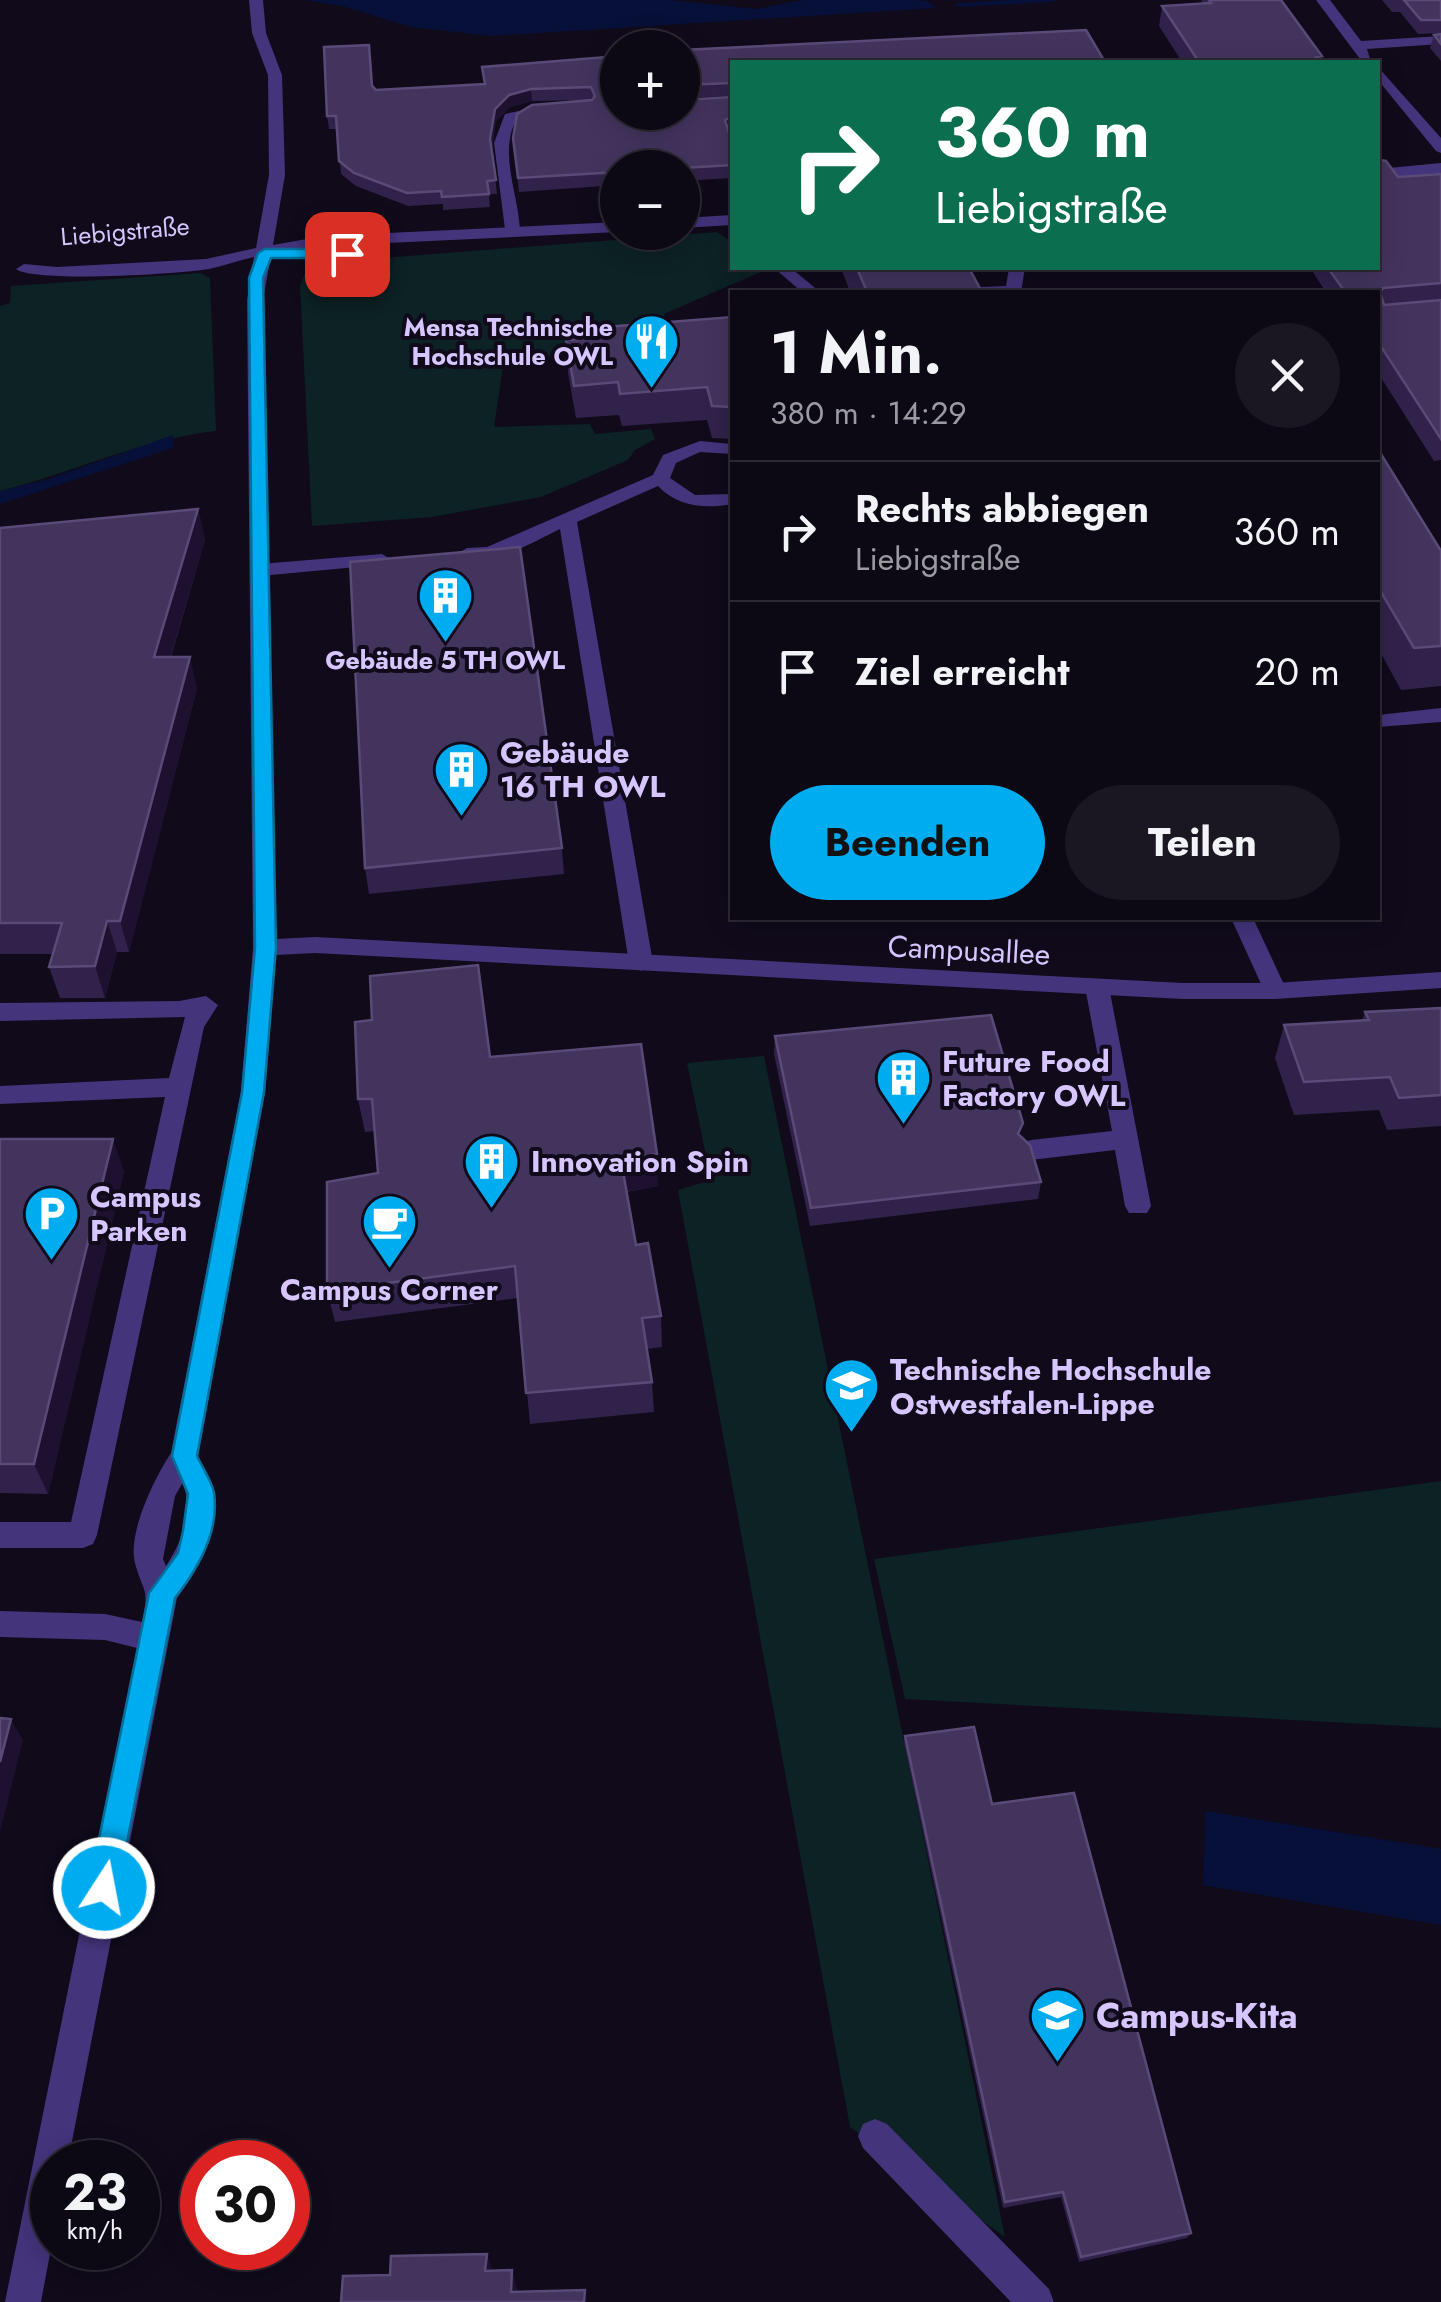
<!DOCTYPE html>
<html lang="de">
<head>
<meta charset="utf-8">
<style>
	body { margin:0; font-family:Jost,sans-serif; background:#1a1622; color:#f1f3f6; height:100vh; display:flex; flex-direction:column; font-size:38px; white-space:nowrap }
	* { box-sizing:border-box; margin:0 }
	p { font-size:32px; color:#9a9aa0 }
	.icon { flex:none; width:55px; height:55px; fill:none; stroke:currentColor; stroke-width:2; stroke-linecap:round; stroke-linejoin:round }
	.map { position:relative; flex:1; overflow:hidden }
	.sheet { position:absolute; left:730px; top:290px; width:650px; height:630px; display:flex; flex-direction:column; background:#0c0814; border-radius:0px; box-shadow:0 5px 25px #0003,0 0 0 2px #2c2934 }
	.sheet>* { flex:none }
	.banner { position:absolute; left:730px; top:60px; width:650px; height:210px; border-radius:0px; box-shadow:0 5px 25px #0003,0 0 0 2px #2c2934; background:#0b6e4f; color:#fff; overflow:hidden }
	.fabs { position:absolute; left:600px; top:30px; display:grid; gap:20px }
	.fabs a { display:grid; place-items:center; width:100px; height:100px; border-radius:50%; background:#0c0814; box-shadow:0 5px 25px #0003,0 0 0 2px #2c2934; font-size:50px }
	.speed { position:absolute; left:30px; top:2140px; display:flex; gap:20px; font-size:50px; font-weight:700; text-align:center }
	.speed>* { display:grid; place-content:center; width:130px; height:130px; border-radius:50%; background:#0c0814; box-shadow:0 5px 25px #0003,0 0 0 2px #2c2934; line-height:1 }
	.speed small { font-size:25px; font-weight:400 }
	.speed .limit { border:15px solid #d22; background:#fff; color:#111 }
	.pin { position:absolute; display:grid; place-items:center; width:85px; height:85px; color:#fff; margin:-42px; border-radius:20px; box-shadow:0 5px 15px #0006 }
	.me { position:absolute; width:110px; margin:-55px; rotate:11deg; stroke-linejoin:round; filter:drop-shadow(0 0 8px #0008) }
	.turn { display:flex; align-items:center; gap:35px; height:210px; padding:0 40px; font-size:45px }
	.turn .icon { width:130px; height:130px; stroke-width:2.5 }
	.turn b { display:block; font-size:70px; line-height:85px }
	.round { display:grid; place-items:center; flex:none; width:105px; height:105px; border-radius:52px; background:#1a1622 }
	.overview { display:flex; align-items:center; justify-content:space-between; height:170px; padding:0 40px }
	h1 { font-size:60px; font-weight:700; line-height:75px }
	.cta { display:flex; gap:20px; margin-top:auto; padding:20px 40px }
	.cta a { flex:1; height:115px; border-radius:60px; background:#00acf0; color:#111; font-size:40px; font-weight:700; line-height:115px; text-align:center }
	.cta a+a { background:#1a1622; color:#f1f3f6 }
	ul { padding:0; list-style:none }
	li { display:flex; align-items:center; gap:30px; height:140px; padding:0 40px; border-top:2px solid #2c2934 }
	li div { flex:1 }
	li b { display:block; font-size:38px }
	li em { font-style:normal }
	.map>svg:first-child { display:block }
	.green { fill:#0d2225 }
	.water { fill:#071038 }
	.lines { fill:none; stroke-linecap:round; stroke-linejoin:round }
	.stream { fill:#071038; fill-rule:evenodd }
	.service { fill:#44347c; fill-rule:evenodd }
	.minor { fill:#44347c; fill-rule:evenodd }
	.wall { fill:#31224b }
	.shaded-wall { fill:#1d112f }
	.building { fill:#43345e; stroke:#5a4a77; stroke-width:2.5 }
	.route { fill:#00acf0; stroke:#00709c; stroke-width:2.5 }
	.labels { text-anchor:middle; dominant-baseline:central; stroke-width:8; stroke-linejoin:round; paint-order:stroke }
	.far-street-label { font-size:25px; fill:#d6c5ff; stroke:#100a1b }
	.far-poi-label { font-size:25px; font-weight:bold; fill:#d6c5ff; stroke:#100a1b; text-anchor:end }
	.poi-label { font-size:30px; font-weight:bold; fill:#d6c5ff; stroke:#100a1b; text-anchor:start }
	.street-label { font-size:30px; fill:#d6c5ff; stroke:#100a1b }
	.near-poi-label { font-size:35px; font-weight:bold; fill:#d6c5ff; stroke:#100a1b; text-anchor:start }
</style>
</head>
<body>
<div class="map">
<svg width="1441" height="2302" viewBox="0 0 1441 2302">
	<rect width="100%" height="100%" fill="#100a1b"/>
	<path class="green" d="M 717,232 L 732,242 L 732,268 L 770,268 L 664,314 L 673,347 L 504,359 L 494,427 L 590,424 L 595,434 L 651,429 L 655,439 L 635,450 L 628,460 L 541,497 L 432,517 L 312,526 L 300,285 L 305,273 L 344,261 Z
		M 200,273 L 210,278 L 216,431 C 142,439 72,473 0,491 L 0,306 L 10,303 L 11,286 Z
		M 764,1056 L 1005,2237 L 850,2127 L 678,1190 L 711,1180 L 687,1063 Z
		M 1441,1481 L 1441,1728 L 905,1699 L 874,1559 Z"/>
	<path class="water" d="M 304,0 L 671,0 L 756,9 L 803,0 L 916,0 L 928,1 L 936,8 L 492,36 L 411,27 L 342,6 Z
		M 173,435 L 173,448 L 0,504 L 0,491 L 49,479 Z
		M 1206,1811 L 1441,1849 L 1441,1925 L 1203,1885 Z"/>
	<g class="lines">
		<path class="stream" d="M 1007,0 L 1057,0 L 1053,2 L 959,7 L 955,5 L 959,3 Z"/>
		<path class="service" d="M 548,105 L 555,109 L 553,112 L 516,120 C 498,155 520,197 520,234 L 506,237 L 494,143 L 505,114 Z
			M 774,268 L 791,268 L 820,292 L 802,292 Z
			M 1009,268 L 1025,268 L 1021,292 L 973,292 L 981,287 L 1006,286 Z
			M 700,441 L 732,444 L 732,454 L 700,452 L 676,463 L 670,478 L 695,495 L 732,494 L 732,504 C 705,509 678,507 658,486 L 577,522 L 653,963 L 641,971 L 629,963 L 560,529 C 534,541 483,574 457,554 L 467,548 L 487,547 L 653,475 L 663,455 Z
			M 382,554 L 392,560 L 389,564 L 260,576 L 250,570 L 260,564 Z
			M 1441,708 L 1441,722 L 1378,727 L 1378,715 Z
			M 1231,918 L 1253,918 L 1287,991 L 1283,997 L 1267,997 Z
			M 1097,979 L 1109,987 L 1151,1206 L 1147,1213 L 1129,1213 L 1125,1206 L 1115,1150 L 1031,1160 L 1022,1157 L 1019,1150 L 1022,1143 L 1031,1140 L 1112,1131 L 1085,987 Z
			M 206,996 L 218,1005 L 204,1027 L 97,1535 L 93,1544 L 83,1548 L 0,1548 L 0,1522 L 71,1522 L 165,1097 L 0,1104 L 0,1086 L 169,1078 L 185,1017 L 0,1021 L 0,1003 L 179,1001 Z
			M 875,2119 L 887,2124 L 1049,2289 L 1054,2302 L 1011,2302 L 863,2148 L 858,2136 L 863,2124 Z"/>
		<path class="minor" d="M 249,0 L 263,0 L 266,33 L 282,75 L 285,175 L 273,245 L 324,236 L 618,222 L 618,232 L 324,246 L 271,255 L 263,300 L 276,939 L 315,937 L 1183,983 L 1275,983 L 1441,972 L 1441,988 L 1275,999 L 1183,999 L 315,953 L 276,955 L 265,1092 L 198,1456 C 227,1512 213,1549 177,1598 L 68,2162 L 52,2162 L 52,2243 L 41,2302 L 5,2302 L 137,1648 L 105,1640 L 0,1637 L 0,1611 L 105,1614 L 142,1622 C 150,1587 143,1593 135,1563 C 127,1534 155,1477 171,1453 L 241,1092 L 253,948 L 247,300 L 254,257 C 239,260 224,266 209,269 C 180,274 34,283 16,269 L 24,264 L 57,267 L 206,259 L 256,248 L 269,175 L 268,75 L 252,33 ZM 183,1482 C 193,1513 183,1540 166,1566 L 163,1559 L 175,1496 Z
			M 1316,0 L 1330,0 L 1361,41 L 1441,36 L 1441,44 L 1367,49 L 1370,59 L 1360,59 Z
			M 1378,67 L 1441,138 L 1441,153 L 1436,151 L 1378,80 Z
			M 1441,163 L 1441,173 L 1378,178 L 1378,169 Z
			M 732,215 L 732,225 L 682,228 L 682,218 Z"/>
	</g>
	<path class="wall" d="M 1202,0 L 1281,0 L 1322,56 L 1321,62 L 1182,62 L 1159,26 L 1162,6 L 1201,4 Z
		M 1382,0 L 1441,0 L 1441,33 L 1418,34 L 1400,12 L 1392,12 Z
		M 1441,34 L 1441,61 L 1430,48 L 1434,35 Z
		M 682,50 L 732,62 L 732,96 L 682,98 Z
		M 618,56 L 729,131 L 732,142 L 732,178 L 682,181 L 682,168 L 618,168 L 618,185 L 519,192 L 513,138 L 592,100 L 532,101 L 510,107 L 496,121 L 492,149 L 497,194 L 489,194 L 490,207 L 443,210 L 443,204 L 408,206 L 356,186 L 341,174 L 337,129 L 329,129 L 327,116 L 373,86 L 376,90 L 484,84 L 482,67 Z
		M 1380,160 L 1398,177 L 1441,174 L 1441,460 L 1434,461 L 1378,373 L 1378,292 L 1326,292 L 1310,268 L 1378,268 Z
		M 841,268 L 969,268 L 982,292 L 850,292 Z
		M 732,317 L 732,439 L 712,438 L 707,420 L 622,426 L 619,415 L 576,418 L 568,373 L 566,340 L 607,337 L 606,327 Z
		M 1378,454 L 1441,551 L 1441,686 L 1401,690 L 1378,648 Z
		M 198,509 L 205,540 L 171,657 L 197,688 L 129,952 L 117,952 L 105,998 L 60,998 L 49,967 L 53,954 L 0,954 L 0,528 Z
		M 562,848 L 564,874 L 369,894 L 365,868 Z
		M 1441,1008 L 1441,1126 L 1387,1130 L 1379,1110 L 1294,1115 L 1275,1058 L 1284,1025 L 1362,1021 L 1365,1012 Z
		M 775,1036 L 1021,1136 L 1041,1182 L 1038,1199 L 810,1226 L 774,1054 Z
		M 490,1057 L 658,1186 L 626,1192 L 636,1245 L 661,1316 L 662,1347 L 647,1349 L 652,1382 L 654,1412 L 530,1424 L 518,1298 L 335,1322 L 327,1291 L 378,1173 L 375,1131 L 365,1132 L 358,1099 Z
		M 0,1139 L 124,1171 L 48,1494 L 0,1493 Z
		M 905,1736 L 992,1804 L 1191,2233 L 1187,2238 L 1079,2262 L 1061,2197 L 1003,2208 L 904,1743 Z"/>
	<path class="shaded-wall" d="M 531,89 L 532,101 L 510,107 L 496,121 L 491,151 L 490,139 L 495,109 L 509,95 Z
		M 732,117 L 732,130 L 725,132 L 725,120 Z
		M 198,509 L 205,540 L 161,688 L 154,657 Z
		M 190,657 L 197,688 L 129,952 L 120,921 Z
		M 107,921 L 117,952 L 105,998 L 95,966 Z
		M 113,1139 L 124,1171 L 48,1494 L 34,1464 Z
		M 657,1154 L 658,1186 L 622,1192 L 621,1160 Z
		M 11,1719 L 23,1740 L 0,1832 L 0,1762 Z
		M 487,2254 L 493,2272 L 485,2271 Z
		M 512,2270 L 517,2288 L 517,2302 L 511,2292 Z"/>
	<path class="building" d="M 1209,0 L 1281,0 L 1322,56 L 1316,57 L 1320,62 L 1199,62 L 1162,6 L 1211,3 Z
		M 1404,0 L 1441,0 L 1441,20 L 1421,20 Z
		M 1086,30 L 1105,62 L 732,62 L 732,83 L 682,85 L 682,50 Z
		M 1441,34 L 1441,44 L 1434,35 Z
		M 369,45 L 372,86 L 376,90 L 485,84 L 482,67 L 618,56 L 618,112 L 682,112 L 682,100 L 732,97 L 732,117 L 725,120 L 732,142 L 732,165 L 682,168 L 618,168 L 618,172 L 518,178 L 513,138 L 517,114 L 532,105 L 592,100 L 595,96 L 591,87 L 531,89 L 509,95 L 495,109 L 490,139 L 496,180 L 487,181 L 489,194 L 442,197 L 441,191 L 407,193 L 354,173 L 339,161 L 336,116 L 327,116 L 324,47 Z
		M 1378,149 L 1380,160 L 1386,161 L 1398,177 L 1441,174 L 1441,283 L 1383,288 L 1380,292 L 1384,305 L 1441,300 L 1441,439 L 1378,342 L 1378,292 L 1345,292 L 1328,268 L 1378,268 Z
		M 857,268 L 969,268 L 982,292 L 867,292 Z
		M 732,317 L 732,407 L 712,406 L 707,387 L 620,394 L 618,382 L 574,386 L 566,340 L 608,337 L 606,327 Z
		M 1378,454 L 1381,454 L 1441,551 L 1441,646 L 1414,648 L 1378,587 Z
		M 198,509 L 154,657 L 190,657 L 120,921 L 107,921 L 95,966 L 49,967 L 62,923 L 0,923 L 0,528 Z
		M 520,547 L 562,848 L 365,868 L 350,562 Z
		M 478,965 L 490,1057 L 641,1044 L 657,1154 L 621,1160 L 636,1245 L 648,1243 L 661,1316 L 642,1318 L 652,1382 L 526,1393 L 515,1266 L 327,1291 L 327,1182 L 378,1173 L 372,1099 L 358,1099 L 355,1022 L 372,1020 L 370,976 Z
		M 1441,1008 L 1441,1095 L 1399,1098 L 1390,1077 L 1304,1082 L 1284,1025 L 1369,1020 L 1365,1012 Z
		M 991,1015 L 1023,1123 L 1018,1134 L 1030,1145 L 1041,1182 L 811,1208 L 775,1036 Z
		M 0,1139 L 113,1139 L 34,1464 L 0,1464 Z
		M 0,1718 L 11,1719 L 0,1762 Z
		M 974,1727 L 992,1804 L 1074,1793 L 1191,2233 L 1081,2257 L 1063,2192 L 1005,2202 L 905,1736 Z
		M 487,2254 L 485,2271 L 512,2270 L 511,2292 L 585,2290 L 584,2302 L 341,2302 L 343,2276 L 390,2275 L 391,2256 Z"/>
	<path class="route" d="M 265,249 L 347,249 L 354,254 L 347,258 L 271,258 L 263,278 L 276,948 L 264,1092 L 197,1456 C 202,1467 212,1481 214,1493 C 220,1532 197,1570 175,1598 L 118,1888 L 114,1898 L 104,1903 L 93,1898 L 89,1888 L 149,1593 L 178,1553 L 183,1531 L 188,1494 L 172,1456 L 242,1092 L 255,948 L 249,278 L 258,253 Z"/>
	<defs>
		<symbol id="restaurant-pin" viewBox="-11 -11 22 30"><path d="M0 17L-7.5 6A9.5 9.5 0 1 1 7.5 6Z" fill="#00acf0" stroke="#100a1b"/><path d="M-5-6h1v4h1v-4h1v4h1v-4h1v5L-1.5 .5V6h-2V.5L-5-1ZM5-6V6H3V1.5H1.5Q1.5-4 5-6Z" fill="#fff"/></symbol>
		<symbol id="building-pin" viewBox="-11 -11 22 30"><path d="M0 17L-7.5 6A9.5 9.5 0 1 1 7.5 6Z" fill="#00acf0" stroke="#100a1b"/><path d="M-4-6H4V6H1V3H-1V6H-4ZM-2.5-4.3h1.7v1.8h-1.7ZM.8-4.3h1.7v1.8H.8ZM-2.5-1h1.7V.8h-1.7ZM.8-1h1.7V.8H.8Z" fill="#fff"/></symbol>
		<symbol id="parking-pin" viewBox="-11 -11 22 30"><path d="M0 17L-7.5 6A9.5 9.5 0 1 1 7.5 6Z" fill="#00acf0" stroke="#100a1b"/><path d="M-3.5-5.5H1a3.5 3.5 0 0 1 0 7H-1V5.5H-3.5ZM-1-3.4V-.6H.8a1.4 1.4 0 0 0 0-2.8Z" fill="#fff"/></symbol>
		<symbol id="cafe-pin" viewBox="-11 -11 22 30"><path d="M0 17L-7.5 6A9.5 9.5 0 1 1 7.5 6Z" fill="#00acf0" stroke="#100a1b"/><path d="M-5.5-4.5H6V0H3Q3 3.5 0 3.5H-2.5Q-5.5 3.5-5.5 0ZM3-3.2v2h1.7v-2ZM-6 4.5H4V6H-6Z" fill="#fff"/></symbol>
		<symbol id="university-pin" viewBox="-11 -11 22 30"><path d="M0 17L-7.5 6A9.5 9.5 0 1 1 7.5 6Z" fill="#00acf0" stroke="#100a1b"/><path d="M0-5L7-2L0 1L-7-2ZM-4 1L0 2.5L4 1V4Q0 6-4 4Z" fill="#fff"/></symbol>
		<symbol id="school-pin" viewBox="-11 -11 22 30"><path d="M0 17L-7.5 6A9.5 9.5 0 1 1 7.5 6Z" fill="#00acf0" stroke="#100a1b"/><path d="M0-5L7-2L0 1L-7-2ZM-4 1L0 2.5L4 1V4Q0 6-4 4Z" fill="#fff"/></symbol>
	</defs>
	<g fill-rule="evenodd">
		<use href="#restaurant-pin" x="620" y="310" width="63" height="86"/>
		<use href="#building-pin" x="414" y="564" width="63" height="86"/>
		<use href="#building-pin" x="430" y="738" width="63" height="86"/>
		<use href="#building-pin" x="872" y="1046" width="63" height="86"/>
		<use href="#building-pin" x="460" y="1130" width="63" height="86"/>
		<use href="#parking-pin" x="20" y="1182" width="63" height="86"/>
		<use href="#cafe-pin" x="358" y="1190" width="63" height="86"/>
		<use href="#university-pin" x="820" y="1354" width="63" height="86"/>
		<use href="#school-pin" x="1026" y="1984" width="63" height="86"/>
	</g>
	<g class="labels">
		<g class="far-street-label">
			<text transform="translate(125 231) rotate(-5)">Liebigstraße</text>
		</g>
		<g class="far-poi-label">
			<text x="613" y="327">Mensa Technische<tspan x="613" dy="29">Hochschule OWL</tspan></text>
			<text x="445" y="660" text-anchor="middle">Gebäude 5 TH OWL</text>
		</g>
		<g class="poi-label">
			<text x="500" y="752">Gebäude<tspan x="500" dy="34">16 TH OWL</tspan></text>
			<text x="942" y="1061">Future Food<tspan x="942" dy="34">Factory OWL</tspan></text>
			<text x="531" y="1161">Innovation Spin</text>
			<text x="90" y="1196">Campus<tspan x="90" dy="34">Parken</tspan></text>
			<text x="389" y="1289" text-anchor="middle">Campus Corner</text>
			<text x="890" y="1369">Technische Hochschule<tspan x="890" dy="34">Ostwestfalen-Lippe</tspan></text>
		</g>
		<g class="street-label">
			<text transform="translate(969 950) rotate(3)">Campusallee</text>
		</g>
		<g class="near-poi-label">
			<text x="1096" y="2016">Campus-Kita</text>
		</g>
	</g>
</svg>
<div class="fabs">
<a>+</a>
<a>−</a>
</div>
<div class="speed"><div>23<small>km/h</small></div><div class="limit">30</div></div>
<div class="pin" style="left:347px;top:254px;background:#d93025"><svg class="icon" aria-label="arrive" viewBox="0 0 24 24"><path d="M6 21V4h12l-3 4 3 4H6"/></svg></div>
<svg class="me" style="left:104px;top:1888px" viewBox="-20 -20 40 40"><circle r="17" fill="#00acf0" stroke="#fff" stroke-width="3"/><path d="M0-11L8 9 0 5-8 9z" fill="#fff"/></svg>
<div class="banner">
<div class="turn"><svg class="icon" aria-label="right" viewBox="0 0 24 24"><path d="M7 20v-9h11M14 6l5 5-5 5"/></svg><div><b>360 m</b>Liebigstraße</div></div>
</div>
<section class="sheet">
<div class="overview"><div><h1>1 Min.</h1><p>380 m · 14:29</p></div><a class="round"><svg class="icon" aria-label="close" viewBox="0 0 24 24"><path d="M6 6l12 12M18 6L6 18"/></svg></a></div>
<ul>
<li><svg class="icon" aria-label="right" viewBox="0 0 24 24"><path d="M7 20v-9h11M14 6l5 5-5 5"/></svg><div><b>Rechts abbiegen</b><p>Liebigstraße</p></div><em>360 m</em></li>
<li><svg class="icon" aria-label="arrive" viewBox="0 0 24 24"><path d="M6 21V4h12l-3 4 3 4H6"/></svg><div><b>Ziel erreicht</b></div><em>20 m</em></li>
</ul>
<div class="cta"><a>Beenden</a><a>Teilen</a></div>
</section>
</div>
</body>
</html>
